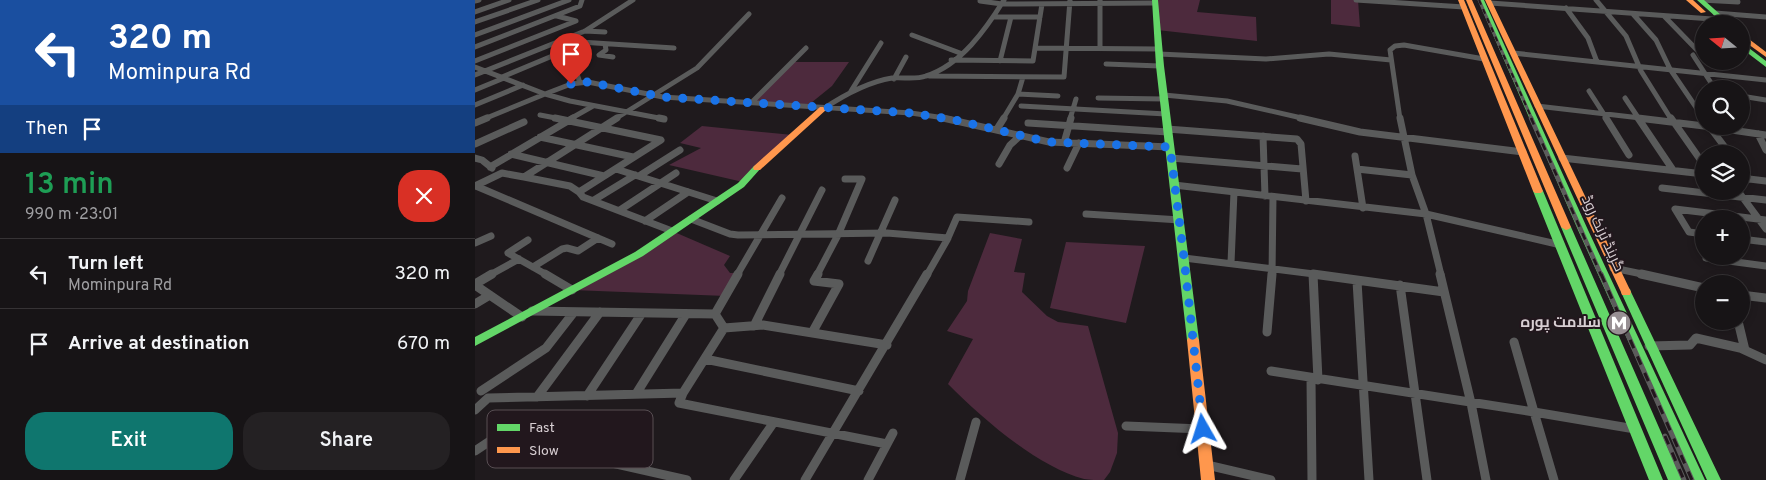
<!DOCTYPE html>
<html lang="en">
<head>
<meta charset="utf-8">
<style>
	body { margin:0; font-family:Overpass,Cairo,sans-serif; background:#242123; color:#f1f3f6; height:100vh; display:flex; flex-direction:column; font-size:19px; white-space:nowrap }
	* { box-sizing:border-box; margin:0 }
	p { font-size:16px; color:#9e9ea1 }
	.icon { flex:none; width:28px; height:28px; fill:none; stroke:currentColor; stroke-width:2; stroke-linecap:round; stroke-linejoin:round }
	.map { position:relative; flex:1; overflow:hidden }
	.drawer { display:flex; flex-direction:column; background:#171416; width:475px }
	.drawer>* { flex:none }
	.hud { background:#1a4fa0; color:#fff; overflow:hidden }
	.needle { width:32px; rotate:288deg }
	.controls { position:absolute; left:1220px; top:15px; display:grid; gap:10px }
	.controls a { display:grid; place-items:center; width:55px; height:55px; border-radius:50%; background:#171416; box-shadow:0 2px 8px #0003,0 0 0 1px #363335; font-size:25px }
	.pin { position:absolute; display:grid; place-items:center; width:42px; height:42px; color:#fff; margin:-51px -21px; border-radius:50% 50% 50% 0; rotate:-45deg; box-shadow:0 0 5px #0007 }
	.pin .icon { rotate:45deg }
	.me { position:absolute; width:55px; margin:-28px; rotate:354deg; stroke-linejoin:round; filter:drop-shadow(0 0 4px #0008) }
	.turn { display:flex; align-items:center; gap:18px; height:105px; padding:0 25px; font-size:22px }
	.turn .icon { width:65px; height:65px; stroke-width:2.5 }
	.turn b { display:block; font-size:35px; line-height:42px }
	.then { display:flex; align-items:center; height:48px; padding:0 25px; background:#0003; gap:10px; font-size:19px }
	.round { display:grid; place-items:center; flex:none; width:52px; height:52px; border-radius:20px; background:#242123 }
	.head { display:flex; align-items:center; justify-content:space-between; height:85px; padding:0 25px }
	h1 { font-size:30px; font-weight:600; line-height:38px; color:#1e9e55 }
	.action { display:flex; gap:10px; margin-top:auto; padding:10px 25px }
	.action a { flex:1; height:58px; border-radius:20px; background:#0f766e; color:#fff; font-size:20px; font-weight:600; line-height:58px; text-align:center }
	.action a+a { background:#242123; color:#f1f3f6 }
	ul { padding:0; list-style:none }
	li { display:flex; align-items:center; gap:15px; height:70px; padding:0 25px; border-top:1px solid #363335 }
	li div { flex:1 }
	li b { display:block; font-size:19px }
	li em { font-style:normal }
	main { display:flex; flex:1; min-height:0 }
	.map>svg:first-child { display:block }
	.green { fill:#4d2a3d }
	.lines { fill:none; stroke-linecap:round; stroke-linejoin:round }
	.street-far2 { stroke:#5a5b5b; stroke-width:5 }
	.street-far1 { stroke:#5a5b5b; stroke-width:7 }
	.street { stroke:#5a5b5b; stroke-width:9 }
	.fast { fill:#63d668; fill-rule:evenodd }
	.slow { fill:#ff974d; fill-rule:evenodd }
	.rail-far2-casing { stroke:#5c5b5c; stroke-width:3 }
	.rail-far1-casing { stroke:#5c5b5c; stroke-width:4.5 }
	.rail-casing { stroke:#5c5b5c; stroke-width:5 }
	.rail-far2 { stroke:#22171d; stroke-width:2; stroke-dasharray:5; stroke-linecap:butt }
	.rail-far1 { stroke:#22171d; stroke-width:2.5; stroke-dasharray:7; stroke-linecap:butt }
	.rail { stroke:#22171d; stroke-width:3; stroke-dasharray:9; stroke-linecap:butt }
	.route { stroke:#1a73e8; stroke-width:9; stroke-dasharray:0 16.2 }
	.labels { text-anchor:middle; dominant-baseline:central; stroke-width:4; stroke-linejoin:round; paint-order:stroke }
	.street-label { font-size:15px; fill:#d7ced2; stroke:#22171d }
	.poi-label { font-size:15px; font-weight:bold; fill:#d7ced2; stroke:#22171d; text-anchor:end }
	.key { fill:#22171d; stroke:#584e53; stroke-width:1 }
	.key-label { font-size:14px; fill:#d7ced2 }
</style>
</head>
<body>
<main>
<section class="drawer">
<div class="hud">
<div class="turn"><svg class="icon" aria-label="left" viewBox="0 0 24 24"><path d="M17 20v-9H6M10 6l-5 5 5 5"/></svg><div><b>320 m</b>Mominpura Rd</div></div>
<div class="then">Then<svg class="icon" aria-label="arrive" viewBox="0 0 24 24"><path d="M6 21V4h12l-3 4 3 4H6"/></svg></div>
</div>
<div class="head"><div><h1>13 min</h1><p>990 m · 23:01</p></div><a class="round" style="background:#d93025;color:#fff"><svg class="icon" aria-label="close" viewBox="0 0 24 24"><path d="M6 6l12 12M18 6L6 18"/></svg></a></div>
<ul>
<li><svg class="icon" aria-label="left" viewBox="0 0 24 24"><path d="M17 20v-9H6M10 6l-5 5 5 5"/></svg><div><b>Turn left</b><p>Mominpura Rd</p></div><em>320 m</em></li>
<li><svg class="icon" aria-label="arrive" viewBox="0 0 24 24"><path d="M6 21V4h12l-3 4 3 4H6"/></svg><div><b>Arrive at destination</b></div><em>670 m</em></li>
</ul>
<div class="action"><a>Exit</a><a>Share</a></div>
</section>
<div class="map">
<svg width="1291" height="480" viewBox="0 0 1291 480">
	<rect width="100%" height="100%" fill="#1f1a1d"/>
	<path class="green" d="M 680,0 L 725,0 L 722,12 L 781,17 L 782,41 L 682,30 Z
		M 856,0 L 895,0 L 883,0 L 885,27 L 856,24 Z
		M 317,62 L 374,62 L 357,86 L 331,107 L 276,103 Z
		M 227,126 L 318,135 L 268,182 L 194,165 L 226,148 L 205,143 Z
		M 197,231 L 255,256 L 249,265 L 255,273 L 264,273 L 251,296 L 97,290 Z
		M 515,233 L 547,239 L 539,272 L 550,273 L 547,292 L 572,316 L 583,322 L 613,326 L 643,433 L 642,453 L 635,472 L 629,480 C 622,480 615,480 609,479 C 562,467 507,418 473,384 L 498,339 L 472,331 L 492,301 L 493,291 Z
		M 591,242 L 670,246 L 651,323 L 575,308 Z"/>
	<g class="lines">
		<path class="street-far2" d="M 625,0 L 625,48
			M 881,0 L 989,7
			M 1121,0 L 1151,36 L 1166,71 L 1196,119
			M 1226,0 L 1263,2
			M 0,1 L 4,0
			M 505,1 L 527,4 L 680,3
			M 1015,3 L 1237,19
			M 1091,8 L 1113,38 L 1122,62
			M 0,12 L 34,0
			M 1240,13 L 1291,17
			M 1158,14 L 1181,40 L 1195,69 L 1229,119
			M 1189,16 L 1222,50
			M 518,17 L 565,17
			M 0,22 L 63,0
			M 110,31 L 130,32
			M 0,35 L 94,0
			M 437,35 L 485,53
			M 89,41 L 199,48
			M 130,44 L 131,50 L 124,55 L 138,57
			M 0,47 L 105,6 L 107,0
			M 560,48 L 684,49
			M 1038,53 L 1291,80
			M 684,54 L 791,59 L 854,54 L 916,60
			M 1218,55 L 1240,89
			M 476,60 L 558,61 L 567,4
			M 0,61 L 101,21 L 82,16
			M 525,61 L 536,17
			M 631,64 L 685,66
			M 0,67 L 70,94 L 96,84 L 113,82 L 188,97 L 436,113 L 476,119
			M 0,75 L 110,31 L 158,0
			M 454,76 L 589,77 L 595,0
			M 27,77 L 94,49 L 105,83
			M 419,79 L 431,57
			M 0,90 L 29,78
			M 376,91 L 406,43
			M 1114,91 L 1132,119
			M 543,94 L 583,96
			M 689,95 L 752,101 L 831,119
			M 1266,96 L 1291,100
			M 623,98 L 689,99
			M 1150,98 L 1164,119
			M 276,103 L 331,48
			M 0,105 L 48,85
			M 546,106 L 691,114
			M 1062,106 L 1174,119
			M 348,109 C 369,95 392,82 417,78 C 429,77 440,80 451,76 C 486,65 511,29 529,0
			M 65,115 L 86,119
			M 9,119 L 70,94 L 95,101 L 189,119
			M 95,119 L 118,106
			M 140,119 L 222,68 L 274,14
			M 528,119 L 543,94 L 548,77
			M 595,119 L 601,99
			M 925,119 L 915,50 L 920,46 L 929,45 L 1009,59"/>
		<path class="street-far1" d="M 184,118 L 189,119
			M 468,118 L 574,142 L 695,147
			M 825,118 L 885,132 L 1048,152
			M 925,118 L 937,175 L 951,214 L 966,275
			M 1131,118 L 1154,155
			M 1163,118 L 1198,170
			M 1163,118 L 1229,126
			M 1196,118 L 1229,165
			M 0,123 L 12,118
			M 553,123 L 693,132
			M 1229,126 L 1291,135
			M 1234,126 L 1255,154
			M 522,129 L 529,118
			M 692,129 L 822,139 L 826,144 L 831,201
			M 1283,134 L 1291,150
			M 788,136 L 790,196
			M 65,137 L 158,157
			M 589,143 L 596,118
			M 0,144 L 49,122
			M 36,154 L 129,176
			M 880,156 L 888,208
			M 0,158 L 7,160 L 17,168
			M 696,158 L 827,169
			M 1087,158 L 1229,174
			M 524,164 L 535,145 L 546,135
			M 15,167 L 98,118
			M 592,168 L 604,143
			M 141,169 L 242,201
			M 882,169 L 937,175
			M 1266,169 L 1274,179
			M 164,176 L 205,150
			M 49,177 L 95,186 L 104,192 L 186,140 L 80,118
			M 1266,178 L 1291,181
			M 699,185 L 951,214 L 1086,245
			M 0,186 L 27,173 L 49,177 L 142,118
			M 1,186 L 137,244
			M 1187,188 L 1291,200
			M 1263,191 L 1291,229
			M 104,192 L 108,197 L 197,231
			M 119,200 L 160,175
			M 145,210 L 201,173
			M 611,214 L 705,220
			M 216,219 L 255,234 L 263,235 L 412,233 L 473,238
			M 170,221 L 213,192
			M 1229,234 L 1214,232 L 1200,209 L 1291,220
			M 1266,239 L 1291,242
			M 53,240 L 33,253 L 72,275
			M 0,243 L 16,236
			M 709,258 L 847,275
			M 1231,258 L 1291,266
			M 393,261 L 420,200
			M 756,263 L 759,192
			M 58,267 L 87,249 L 92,248 L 103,251 L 123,238
			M 1138,268 L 1172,275
			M 15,275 L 44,259
			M 262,275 L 307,198
			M 304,275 L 347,190
			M 342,275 L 363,235 L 387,179 L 370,179
			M 452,275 L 472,240 L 482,217 L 554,222
			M 797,275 L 798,197"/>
		<path class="street" d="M 70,274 L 97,290
			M 838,274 L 969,292
			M 838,274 L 843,380
			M 965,274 L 996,403 L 1011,480
			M 1166,274 L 1229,288
			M 882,281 L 894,480
			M 0,284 L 17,274
			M 0,285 L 47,317
			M 925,285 L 952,480
			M 1266,295 L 1291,298
			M 0,304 L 15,295
			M 57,311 L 240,314 L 249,328 L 208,393
			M 240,314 L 263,274
			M 1263,321 L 1270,350
			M 279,326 L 305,274
			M 249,328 L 288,325 L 412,345
			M 792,332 L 797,274
			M 337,333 L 364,284 L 339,281 L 343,274
			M 1039,342 L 1059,412 L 1160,429
			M 1174,346 L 1215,345 L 1221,338 L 1265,348 L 1291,360
			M 230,359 L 384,391
			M 796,371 L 1059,412 L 1079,480
			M 836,378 L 837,480
			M 6,391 L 71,348 L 99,312
			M 161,394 L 211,314
			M 112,396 L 167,313
			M 62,397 L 125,312
			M 0,410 L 13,398 L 208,393 L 204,403 L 412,444
			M 651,426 L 727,429
			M 0,451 L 21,437 L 212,480
			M 732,465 L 796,480
			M 259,480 L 299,422
			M 330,480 L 452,274
			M 393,480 L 418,433
			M 485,480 L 501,422"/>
		<path class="fast" d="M 677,0 L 683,0 L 689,66 L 724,340 L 722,343 L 718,344 L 714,343 L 712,340 L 681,66 Z
			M 1003,0 L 1009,0 L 1113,230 L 1230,480 L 1216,480 L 1103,230 Z
			M 1222,0 L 1229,0 L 1256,24 L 1249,24 Z
			M 1266,42 L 1291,61 L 1291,67 L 1266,48 Z
			M 282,165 L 286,168 L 269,187 L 168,256 L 0,346 L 0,337 L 160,252 L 263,183 L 279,166 Z
			M 1063,188 L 1068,191 L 1188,480 L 1174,480 L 1058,191 Z
			M 1091,224 L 1096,227 L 1207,480 L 1193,480 L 1086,227 Z
			M 1151,288 L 1155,289 L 1156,292 L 1246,480 L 1232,480 L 1146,292 L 1147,289 Z"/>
		<path class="slow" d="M 983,0 L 989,0 L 1068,191 L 1066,193 L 1060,193 L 1058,191 Z
			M 991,0 L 997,0 L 1096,227 L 1094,229 L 1091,230 L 1086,227 Z
			M 1010,0 L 1016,0 L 1156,292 L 1155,295 L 1147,295 L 1146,292 Z
			M 1211,0 L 1218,0 L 1231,12 L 1226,13 Z
			M 1266,33 L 1291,52 L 1291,57 L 1266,39 Z
			M 345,107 L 348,107 L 352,109 L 285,170 L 279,170 L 278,168 L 279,166 Z
			M 718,336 L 722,337 L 724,340 L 740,480 L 726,480 L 712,340 L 714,337 Z"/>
		<defs>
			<path id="rail-far2" d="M 1004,0 L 1057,119"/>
			<path id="rail-far1" d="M 1056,118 L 1126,275"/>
			<path id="rail" d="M 1126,274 L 1217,480
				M 1190,436 L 1209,480"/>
		</defs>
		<use href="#rail-far2" class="rail-far2-casing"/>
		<use href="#rail-far1" class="rail-far1-casing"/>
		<use href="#rail" class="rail-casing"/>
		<use href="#rail-far2" class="rail-far2"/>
		<use href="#rail-far1" class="rail-far1"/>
		<use href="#rail" class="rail"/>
	</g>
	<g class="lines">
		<path class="route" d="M 96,84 L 113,82 L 188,97 L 436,113 L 480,120 L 574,142 L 695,147 L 709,258 L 728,429"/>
	</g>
	<defs>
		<symbol id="metro-disc" viewBox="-11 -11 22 22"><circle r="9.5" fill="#978f93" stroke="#22171d"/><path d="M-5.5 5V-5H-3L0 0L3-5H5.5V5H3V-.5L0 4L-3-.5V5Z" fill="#fff"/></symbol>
	</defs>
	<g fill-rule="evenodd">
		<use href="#metro-disc" x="1130" y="309" width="28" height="28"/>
	</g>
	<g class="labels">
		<g class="street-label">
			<text transform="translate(1127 234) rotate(65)">گرینڈ ٹرنک روڈ</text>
		</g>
		<g class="poi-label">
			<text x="1126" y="323">سلامت پورہ</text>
		</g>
	</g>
	<rect x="12" y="410" width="166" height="58" rx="8" class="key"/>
	<rect x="22" y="424" width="23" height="7" fill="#63d668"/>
	<rect x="22" y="447" width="23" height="6" fill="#ff974d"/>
	<g class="key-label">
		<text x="54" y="432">Fast</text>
		<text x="54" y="455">Slow</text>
	</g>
</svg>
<div class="controls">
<a><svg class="needle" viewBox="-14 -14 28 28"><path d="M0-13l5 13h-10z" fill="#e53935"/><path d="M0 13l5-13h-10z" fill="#9e9ea1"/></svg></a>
<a><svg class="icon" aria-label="search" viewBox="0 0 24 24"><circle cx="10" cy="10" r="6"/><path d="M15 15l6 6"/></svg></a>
<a><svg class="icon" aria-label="layers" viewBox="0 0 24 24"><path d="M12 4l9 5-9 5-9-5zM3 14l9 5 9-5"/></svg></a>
<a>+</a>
<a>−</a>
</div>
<div class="pin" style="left:96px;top:84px;background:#d93025"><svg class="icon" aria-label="arrive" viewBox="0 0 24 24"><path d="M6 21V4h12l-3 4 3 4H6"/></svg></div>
<svg class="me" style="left:728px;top:429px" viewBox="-20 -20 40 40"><path d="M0-17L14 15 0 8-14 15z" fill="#1a73e8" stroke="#fff" stroke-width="4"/></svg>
</div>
</main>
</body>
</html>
